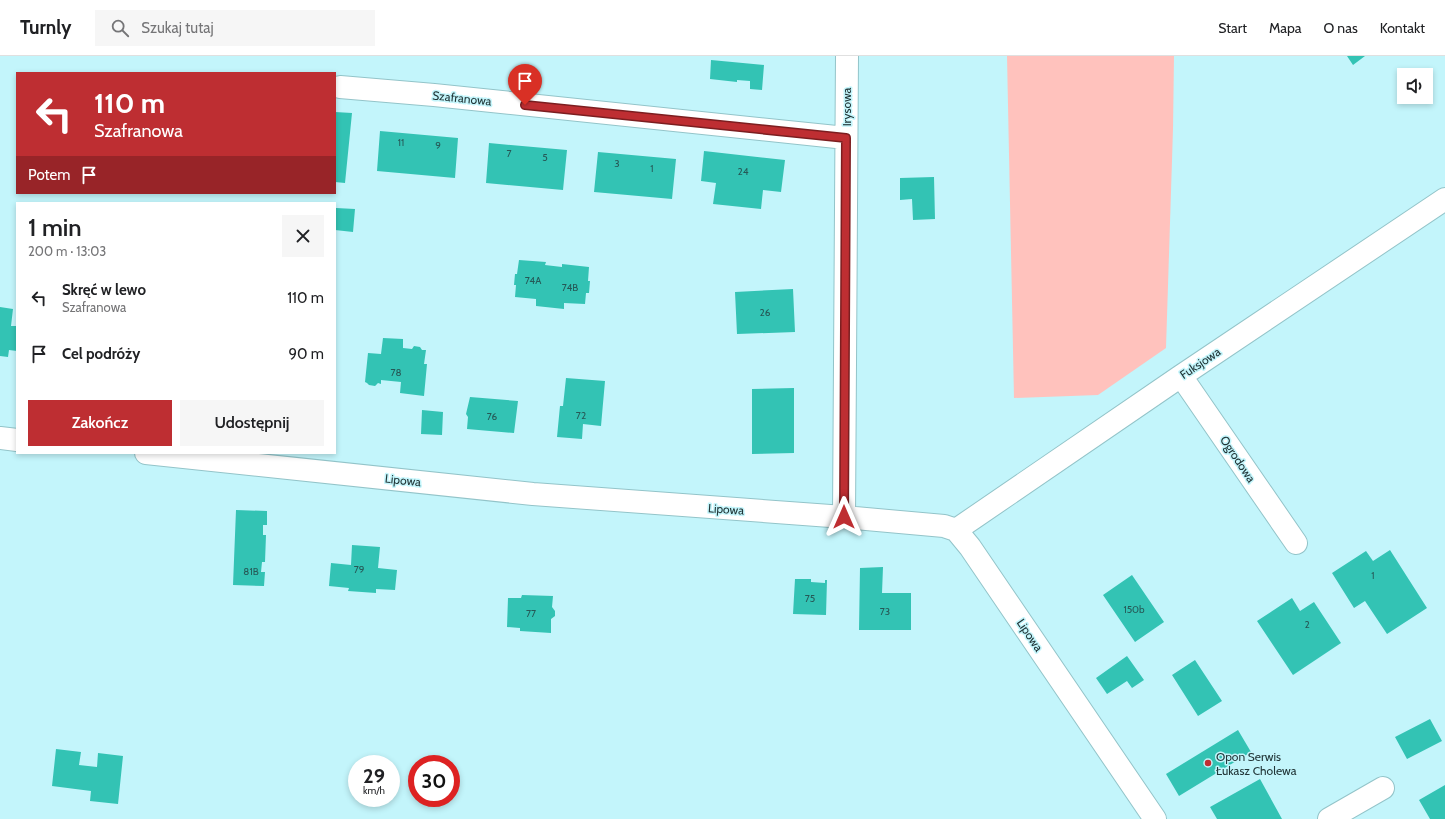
<!DOCTYPE html>
<html lang="pl">
<head>
<meta charset="utf-8">
<style>
	body { margin:0; font-family:Cabin,sans-serif; background:#f6f6f6; color:#202124; height:100vh; display:flex; flex-direction:column; font-size:15px; white-space:nowrap }
	* { box-sizing:border-box; margin:0 }
	p { font-size:13px; color:#757577 }
	.icon { flex:none; width:22px; height:22px; fill:none; stroke:currentColor; stroke-width:2; stroke-linecap:round; stroke-linejoin:round }
	.map { position:relative; flex:1; overflow:hidden }
	.sheet { position:absolute; left:16px; top:146px; width:320px; height:252px; display:flex; flex-direction:column; background:#fff; border-radius:0px; box-shadow:0 2px 6px #0003 }
	.sheet>* { flex:none }
	.guide { position:absolute; left:16px; top:16px; width:320px; height:122px; border-radius:0px; box-shadow:0 2px 6px #0003; background:#be2e32; color:#fff; overflow:hidden }
	.buttons { position:absolute; left:1397px; top:12px; display:grid; gap:8px }
	.buttons a { display:grid; place-items:center; width:36px; height:36px; border-radius:0px; background:#fff; box-shadow:0 2px 6px #0003; font-size:20px }
	.speed { position:absolute; left:348px; top:699px; display:flex; gap:8px; font-size:20px; font-weight:700; text-align:center }
	.speed>* { display:grid; place-content:center; width:52px; height:52px; border-radius:50%; background:#fff; box-shadow:0 2px 6px #0003; line-height:1 }
	.speed small { font-size:10px; font-weight:400 }
	.speed .limit { border:6px solid #d22; background:#fff; color:#111 }
	.pin { position:absolute; display:grid; place-items:center; width:34px; height:34px; color:#fff; margin:-41px -17px; border-radius:50% 50% 50% 0; rotate:-45deg; box-shadow:0 0 4px #0007 }
	.pin .icon { rotate:45deg }
	.me { position:absolute; width:44px; margin:-22px; rotate:0deg; stroke-linejoin:round; filter:drop-shadow(0 0 3px #0008) }
	.turn { display:flex; align-items:center; gap:14px; height:84px; padding:0 12px; font-size:18px }
	.turn .icon { width:52px; height:52px; stroke-width:2.5 }
	.turn b { display:block; font-size:28px; line-height:34px }
	.then { display:flex; align-items:center; height:38px; padding:0 12px; background:#0003; gap:8px; font-size:15px }
	.round { display:grid; place-items:center; flex:none; width:42px; height:42px; border-radius:0px; background:#f6f6f6 }
	.summary { display:flex; align-items:center; justify-content:space-between; height:68px; padding:0 12px }
	h1 { font-size:24px; font-weight:600; line-height:30px }
	.action { display:flex; gap:8px; margin-top:auto; padding:8px 12px }
	.action a { flex:1; height:46px; border-radius:0px; background:#be2e32; color:#fff; font-size:16px; font-weight:600; line-height:46px; text-align:center }
	.action a+a { background:#f6f6f6; color:#202124 }
	ul { padding:0; list-style:none }
	li { display:flex; align-items:center; gap:12px; height:56px; padding:0 12px }
	li div { flex:1 }
	li b { display:block; font-size:15px }
	li em { font-style:normal }
	header { display:flex; align-items:center; gap:24px; box-sizing:border-box; height:56px; padding:0 20px; background:#fff; border-bottom:1px solid #e0e0e0 }
	header strong { font-size:19px }
	nav { display:flex; gap:22px; margin-inline-start:auto; font-size:14px }
	.search { width:280px; height:36px; background:#f6f6f6; display:flex; align-items:center; gap:10px; box-sizing:border-box; padding:0 14px; border-radius:0px; color:#757577; font-size:15px }
	.map>svg:first-child { display:block }
	.green { fill:#ffc2bd }
	.building { fill:#33c3b4 }
	.lines { fill:none; stroke-linecap:round; stroke-linejoin:round }
	.minor-casing { stroke:#93c4c9; stroke-width:24 }
	.minor { stroke:#fff; stroke-width:22 }
	.route-casing { stroke:#7c1e20; stroke-width:10 }
	.route { stroke:#be2e32; stroke-width:7 }
	.poi-dot { fill:#be2e32; stroke:#c3f5fb; stroke-width:1.5 }
	.labels { text-anchor:middle; dominant-baseline:central; stroke-width:3; stroke-linejoin:round; paint-order:stroke }
	.number-label { font-size:10px; fill:#265957 }
	.street-label { font-size:12px; fill:#223638; stroke:#c3f5fb }
	.poi-label { font-size:12px; fill:#223638; stroke:#c3f5fb; text-anchor:start }
</style>
</head>
<body>
<header>
<strong>Turnly</strong>
<div class="search"><svg class="icon" aria-label="search" viewBox="0 0 24 24"><circle cx="10" cy="10" r="6"/><path d="M15 15l6 6"/></svg>Szukaj tutaj</div>
<nav><a>Start</a><a>Mapa</a><a>O nas</a><a>Kontakt</a></nav>
</header>
<div class="map">
<svg width="1445" height="763" viewBox="0 0 1445 763">
	<rect width="100%" height="100%" fill="#c3f5fb"/>
	<path class="green" d="M 1007,0 L 1174,0 L 1173,73 L 1166,292 L 1098,339 L 1014,342 Z"/>
	<path class="building" d="M 1347,0 L 1365,0 L 1353,9 Z
		M 711,4 L 764,9 L 762,34 L 750,33 L 750,25 L 737,24 L 737,26 L 710,23 Z
		M 335,56 L 352,57 L 345,127 L 335,126 Z
		M 380,75 L 458,82 L 455,122 L 377,115 Z
		M 489,87 L 567,94 L 563,134 L 486,127 Z
		M 704,95 L 785,104 L 781,136 L 763,134 L 761,153 L 713,148 L 716,127 L 701,125 Z
		M 598,96 L 676,103 L 672,143 L 594,136 Z
		M 934,121 L 935,163 L 913,164 L 912,143 L 900,144 L 900,122 Z
		M 336,152 L 355,153 L 353,176 L 335,174 Z
		M 519,204 L 546,206 L 545,209 L 562,211 L 562,208 L 589,211 L 588,225 L 590,225 L 589,237 L 586,237 L 585,248 L 564,247 L 564,253 L 536,250 L 536,243 L 515,241 L 516,229 L 514,229 L 515,218 L 517,218 Z
		M 793,233 L 795,276 L 737,278 L 735,236 Z
		M 0,251 L 13,253 L 11,270 L 17,270 L 17,295 L 9,294 L 8,301 L 0,300 Z
		M 383,282 L 403,283 L 403,292 L 412,293 L 414,290 L 420,291 L 422,294 L 426,294 L 424,308 L 427,308 L 424,340 L 400,337 L 401,326 L 381,324 L 381,328 L 378,327 L 375,330 L 369,329 L 367,327 L 365,326 L 368,297 L 381,298 Z
		M 566,322 L 605,325 L 601,370 L 583,368 L 582,383 L 557,381 L 560,350 L 563,350 Z
		M 794,332 L 794,397 L 752,398 L 752,333 Z
		M 470,341 L 518,345 L 514,377 L 467,373 L 468,361 L 466,358 Z
		M 422,354 L 443,356 L 442,379 L 421,378 Z
		M 236,454 L 267,455 L 267,469 L 263,469 L 263,479 L 266,479 L 265,506 L 262,506 L 261,516 L 265,516 L 264,530 L 233,529 Z
		M 352,489 L 380,491 L 378,512 L 397,514 L 395,534 L 376,533 L 376,537 L 348,535 L 349,532 L 329,530 L 331,507 L 351,509 Z
		M 1390,494 L 1427,552 L 1387,578 L 1365,545 L 1354,552 L 1332,517 L 1366,495 L 1373,505 Z
		M 883,511 L 882,537 L 911,537 L 911,574 L 859,574 L 860,512 Z
		M 1132,519 L 1164,566 L 1135,586 L 1103,539 Z
		M 795,523 L 811,523 L 811,526 L 825,527 L 825,524 L 827,524 L 826,559 L 793,558 Z
		M 522,539 L 553,540 L 552,551 L 555,555 L 555,560 L 551,563 L 551,577 L 520,575 L 520,572 L 507,571 L 508,542 L 521,542 Z
		M 1292,542 L 1300,555 L 1314,546 L 1341,587 L 1293,619 L 1257,565 Z
		M 1127,600 L 1144,624 L 1132,632 L 1127,625 L 1107,638 L 1096,622 Z
		M 1195,604 L 1222,645 L 1198,660 L 1172,619 Z
		M 1430,663 L 1442,685 L 1407,703 L 1395,681 Z
		M 1238,674 L 1251,696 L 1179,740 L 1166,718 Z
		M 56,693 L 81,696 L 79,709 L 97,711 L 98,697 L 123,700 L 118,748 L 90,745 L 91,735 L 52,730 Z
		M 1260,723 L 1282,763 L 1217,763 L 1210,751 Z
		M 1445,729 L 1445,763 L 1430,763 L 1419,744 Z"/>
	<g class="lines">
		<defs>
			<path id="minor" d="M 340,31 L 434,39 L 846,82
				M 1181,320 L 1296,487
				M 0,382 L 17,384
				M 146,397 L 533,438 L 844,461 L 944,470 L 956,474 L 970,491 L 1155,763
				M 844,461 L 847,0
				M 956,474 L 1181,320 L 1445,143
				M 1329,763 L 1383,732"/>
		</defs>
		<use href="#minor" class="minor-casing"/>
		<use href="#minor" class="minor"/>
	</g>
	<g class="lines">
		<defs>
			<path id="route" d="M 525,49 L 846,82 L 844,461"/>
		</defs>
		<use href="#route" class="route-casing"/>
		<use href="#route" class="route"/>
	</g>
	<circle class="poi-dot" cx="1208" cy="707" r="4"/>
	<g class="labels">
		<g class="number-label">
			<text x="401" y="86">11</text>
			<text x="438" y="89">9</text>
			<text x="509" y="97">7</text>
			<text x="545" y="101">5</text>
			<text x="617" y="107">3</text>
			<text x="652" y="112">1</text>
			<text x="743" y="115">24</text>
			<text x="533" y="224">74A</text>
			<text x="570" y="231">74B</text>
			<text x="765" y="256">26</text>
			<text x="396" y="316">78</text>
			<text x="581" y="359">72</text>
			<text x="492" y="360">76</text>
			<text x="359" y="513">79</text>
			<text x="251" y="515">81B</text>
			<text x="1373" y="519">1</text>
			<text x="810" y="542">75</text>
			<text x="1134" y="553">150b</text>
			<text x="885" y="555">73</text>
			<text x="531" y="557">77</text>
			<text x="1307" y="568">2</text>
		</g>
		<g class="street-label">
			<text transform="translate(462 42) rotate(6)">Szafranowa</text>
			<text transform="translate(846 51) rotate(-90)">Irysowa</text>
			<text transform="translate(1200 307) rotate(-34)">Fuksjowa</text>
			<text transform="translate(1238 403) rotate(56)">Ogrodowa</text>
			<text transform="translate(403 424) rotate(6)">Lipowa</text>
			<text transform="translate(726 453) rotate(4)">Lipowa</text>
			<text transform="translate(1030 579) rotate(56)">Lipowa</text>
		</g>
		<g class="poi-label">
			<text x="1216" y="700">Opon Serwis<tspan x="1216" dy="14">Łukasz Cholewa</tspan></text>
		</g>
	</g>
</svg>
<div class="buttons">
<a><svg class="icon" aria-label="sound" viewBox="0 0 24 24"><path d="M4 9h4l5-4v14l-5-4H4zM17 9q2 3 0 6"/></svg></a>
</div>
<div class="speed"><div>29<small>km/h</small></div><div class="limit">30</div></div>
<div class="pin" style="left:525px;top:49px;background:#d93025"><svg class="icon" aria-label="arrive" viewBox="0 0 24 24"><path d="M6 21V4h12l-3 4 3 4H6"/></svg></div>
<svg class="me" style="left:844px;top:461px" viewBox="-20 -20 40 40"><path d="M0-17L14 15 0 8-14 15z" fill="#be2e32" stroke="#fff" stroke-width="4"/></svg>
<div class="guide">
<div class="turn"><svg class="icon" aria-label="left" viewBox="0 0 24 24"><path d="M17 20v-9H6M10 6l-5 5 5 5"/></svg><div><b>110 m</b>Szafranowa</div></div>
<div class="then">Potem<svg class="icon" aria-label="arrive" viewBox="0 0 24 24"><path d="M6 21V4h12l-3 4 3 4H6"/></svg></div>
</div>
<section class="sheet">
<div class="summary"><div><h1>1 min</h1><p>200 m · 13:03</p></div><a class="round"><svg class="icon" aria-label="close" viewBox="0 0 24 24"><path d="M6 6l12 12M18 6L6 18"/></svg></a></div>
<ul>
<li><svg class="icon" aria-label="left" viewBox="0 0 24 24"><path d="M17 20v-9H6M10 6l-5 5 5 5"/></svg><div><b>Skręć w lewo</b><p>Szafranowa</p></div><em>110 m</em></li>
<li><svg class="icon" aria-label="arrive" viewBox="0 0 24 24"><path d="M6 21V4h12l-3 4 3 4H6"/></svg><div><b>Cel podróży</b></div><em>90 m</em></li>
</ul>
<div class="action"><a>Zakończ</a><a>Udostępnij</a></div>
</section>
</div>
</body>
</html>
